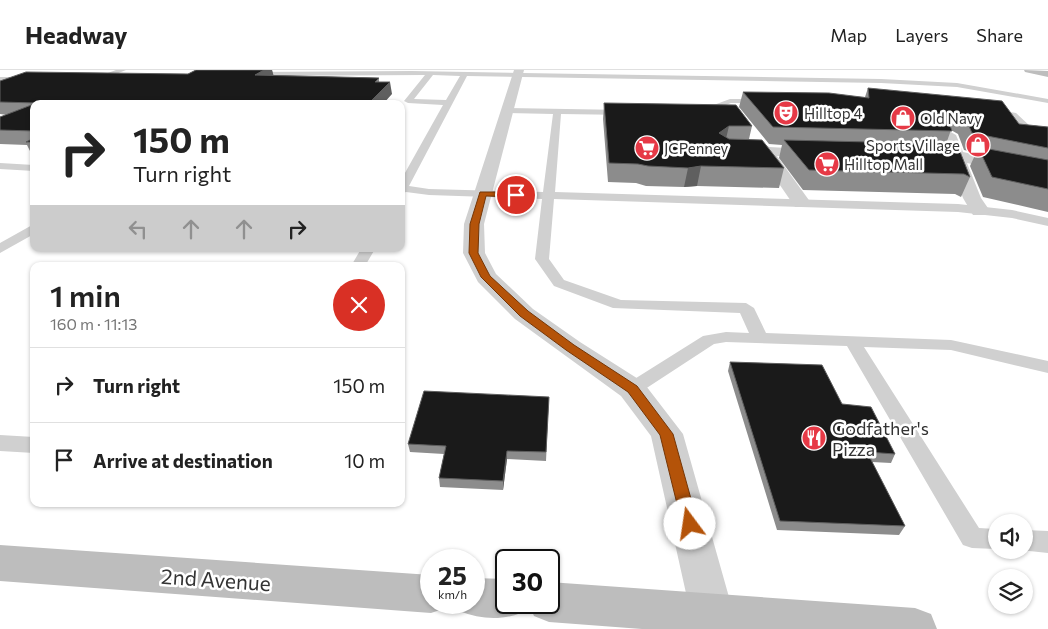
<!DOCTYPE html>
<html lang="en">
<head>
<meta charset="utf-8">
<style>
	body { margin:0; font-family:Commissioner,sans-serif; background:#f2f2f2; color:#222; height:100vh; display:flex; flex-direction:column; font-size:19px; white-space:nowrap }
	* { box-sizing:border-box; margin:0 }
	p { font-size:16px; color:#767676 }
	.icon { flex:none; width:28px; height:28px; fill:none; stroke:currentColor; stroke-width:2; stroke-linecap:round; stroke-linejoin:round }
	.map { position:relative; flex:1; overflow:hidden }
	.drawer { position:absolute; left:30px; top:192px; width:375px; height:245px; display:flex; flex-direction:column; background:#fff; border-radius:10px; box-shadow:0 1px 4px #0004 }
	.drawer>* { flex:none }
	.banner { position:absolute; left:30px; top:30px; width:375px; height:152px; border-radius:10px; box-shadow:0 1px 4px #0004; background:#fff; color:#222; overflow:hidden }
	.tools { position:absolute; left:988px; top:444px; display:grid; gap:10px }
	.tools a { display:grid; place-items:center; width:45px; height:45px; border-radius:50%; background:#fff; box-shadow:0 1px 4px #0004; font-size:25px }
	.speed { position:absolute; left:420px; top:479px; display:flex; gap:10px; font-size:25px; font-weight:700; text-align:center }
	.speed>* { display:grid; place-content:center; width:65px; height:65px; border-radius:50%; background:#fff; box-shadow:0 1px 4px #0004; line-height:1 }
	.speed small { font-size:12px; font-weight:400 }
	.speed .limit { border:2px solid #111; border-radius:8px; background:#fff; color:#111 }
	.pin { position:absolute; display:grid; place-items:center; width:42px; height:42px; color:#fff; margin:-21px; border:2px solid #fff; border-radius:50%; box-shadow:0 1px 5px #0007 }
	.me { position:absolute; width:55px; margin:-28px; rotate:346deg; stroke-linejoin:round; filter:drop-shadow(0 0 4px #0008) }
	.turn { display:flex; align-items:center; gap:18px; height:105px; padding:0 20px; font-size:22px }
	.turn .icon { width:65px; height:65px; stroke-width:2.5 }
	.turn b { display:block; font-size:35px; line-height:42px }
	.lanes { display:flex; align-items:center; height:48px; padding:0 20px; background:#0003; justify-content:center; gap:25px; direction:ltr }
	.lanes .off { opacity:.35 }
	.round { display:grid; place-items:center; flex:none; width:52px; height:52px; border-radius:26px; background:#f2f2f2 }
	.headline { display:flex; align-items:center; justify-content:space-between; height:85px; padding:0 20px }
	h1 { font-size:30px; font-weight:600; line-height:38px }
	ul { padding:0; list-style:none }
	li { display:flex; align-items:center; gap:15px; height:75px; padding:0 20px; border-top:1px solid #e0e0e0 }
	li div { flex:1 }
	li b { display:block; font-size:19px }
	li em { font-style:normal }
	header { display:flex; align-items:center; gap:30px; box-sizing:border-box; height:70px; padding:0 25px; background:#fff; border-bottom:1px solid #e0e0e0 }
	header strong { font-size:24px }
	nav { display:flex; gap:28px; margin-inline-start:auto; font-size:18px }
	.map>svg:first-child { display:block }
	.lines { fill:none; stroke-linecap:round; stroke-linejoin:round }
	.lane { fill:#d0d0d0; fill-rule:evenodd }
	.street { fill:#d0d0d0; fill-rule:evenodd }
	.secondary { fill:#bdbdbd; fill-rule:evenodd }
	.wall { fill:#8c8c8c }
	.shaded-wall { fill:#5f5f5f }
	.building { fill:#1a1a1a; stroke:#5f5f5f }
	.route { fill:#b45309; stroke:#753606 }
	.labels { text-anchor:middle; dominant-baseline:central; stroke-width:5; stroke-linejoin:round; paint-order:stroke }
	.far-poi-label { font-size:15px; fill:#333; stroke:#fff; text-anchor:start }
	.poi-label { font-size:18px; fill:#333; stroke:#fff; text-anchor:start }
	.near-street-label { font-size:21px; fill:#333; stroke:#fff }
</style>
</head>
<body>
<header>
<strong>Headway</strong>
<nav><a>Map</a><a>Layers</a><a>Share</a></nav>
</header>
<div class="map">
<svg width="1048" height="559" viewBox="0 0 1048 559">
	<rect width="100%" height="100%" fill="#fff"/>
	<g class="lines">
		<path class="lane" d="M 116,0 L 126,0 L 96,12 L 89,10 Z
			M 412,1 L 881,9 L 957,13 L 1048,29 L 1048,33 L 957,17 L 881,13 L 467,6 L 409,116 L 429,119 L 543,122 L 553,44 L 506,43 L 503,42 L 503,38 L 625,40 L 628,41 L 628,45 L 561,44 L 555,122 L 958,134 L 1012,140 L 1048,148 L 1048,156 L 1012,148 L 958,142 L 554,129 L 549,189 L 564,210 L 621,230 L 746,233 L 754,238 L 766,263 L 951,270 L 1048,291 L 1048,303 L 951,280 L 864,277 L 979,458 L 996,459 L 996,479 L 972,478 L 963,475 L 847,276 L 726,272 L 714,274 L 639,323 L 632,325 L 625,323 L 623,319 L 625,315 L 703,266 L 726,262 L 749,263 L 740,243 L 613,238 L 554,216 L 535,189 L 542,129 L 429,125 L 406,122 L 401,124 L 401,110 L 443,35 L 408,33 L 404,31 L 425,5 L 250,6 L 246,4 L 250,2 ZM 433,5 L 460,6 L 446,30 L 414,29 Z
			M 0,7 L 29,7 L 33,9 L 29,11 L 0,11 Z
			M 730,29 L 763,29 L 767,31 L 763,33 L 731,33 L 696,46 L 692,43 Z
			M 988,38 L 1016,43 L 1031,57 L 1048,64 L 1048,71 L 1025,61 L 1010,47 L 985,43 L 984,41 Z
			M 0,93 L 34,95 L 34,101 L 0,99 Z
			M 34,154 L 34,164 L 0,183 L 0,173 Z
			M 361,179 L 375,179 L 365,196 L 351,196 Z
			M 0,365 L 34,367 L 34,383 L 0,381 Z
			M 1024,460 L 1048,461 L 1048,483 L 1020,480 L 1024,480 Z"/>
		<path class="street" d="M 514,0 L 524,0 L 484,154 L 485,183 L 496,204 L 533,239 L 580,272 L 643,312 L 683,364 L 738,559 L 694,559 L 651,366 L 621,326 L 515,249 L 478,212 L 463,183 L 464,154 Z
			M 949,61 L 956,65 L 963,82 L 1048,100 L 1048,110 L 967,93 L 981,128 L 990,141 L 987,145 L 973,145 L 963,128 L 950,91 L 924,90 L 916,85 L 924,80 L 947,81 L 942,65 Z
			M 761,71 L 769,77 L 824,80 L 826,83 L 824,86 L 818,88 L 777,86 L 811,133 L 809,137 L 795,137 L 760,86 L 734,85 L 726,80 L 734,75 L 753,76 Z"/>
		<path class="secondary" d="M 1024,0 L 1048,1 L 1048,7 L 1025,2 Z
			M 0,475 L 431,505 L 431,532 L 448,532 L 446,538 L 431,543 L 0,511 Z
			M 474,508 L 506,509 L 506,532 L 526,532 L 521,543 C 500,551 480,549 459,541 L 455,532 L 474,532 Z
			M 549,512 L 915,538 L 931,544 L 937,559 L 642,559 L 549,552 L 534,546 L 528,532 L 549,532 Z"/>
	</g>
	<path class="wall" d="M 196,0 L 272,0 L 273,5 L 379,8 L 379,12 L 392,24 L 34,34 L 34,87 L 33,87 L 27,75 L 0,74 L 0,47 L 7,45 L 0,44 L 0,11 L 188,4 Z
		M 868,18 L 1019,54 L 1048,57 L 1048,142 L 983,127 L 970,96 L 976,83 L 964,80 L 958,64 L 951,60 L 946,74 L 970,107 L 961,127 L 955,124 L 803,120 L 779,88 L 782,75 L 769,74 L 739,37 L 743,22 L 865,27 Z
		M 604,33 L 752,56 L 749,69 L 784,98 L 779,118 L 697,116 L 684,117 L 646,116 L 636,113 L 608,112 L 603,49 Z
		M 730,292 L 842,334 L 895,384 L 891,393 L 872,392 L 905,456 L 899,465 L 777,460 L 728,301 Z
		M 549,327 L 546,391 L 507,389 L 503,420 L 440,417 L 439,408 L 444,384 L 410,382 L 408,374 Z"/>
	<path class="shaded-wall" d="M 264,0 L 272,0 L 274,7 L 255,5 Z
		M 390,12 L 392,24 L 383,34 L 368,34 Z
		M 957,43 L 950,59 L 947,47 Z
		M 729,56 L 725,73 L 719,63 Z
		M 701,96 L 697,116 L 684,117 L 688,98 Z
		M 507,381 L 507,389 L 503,420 L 503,411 Z"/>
	<path class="building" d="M 196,0 L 264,0 L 255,5 L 379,8 L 375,12 L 390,12 L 368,34 L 34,34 L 37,33 L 0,32 L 0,11 L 26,2 L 188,4 Z
		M 868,18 L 1002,31 L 1019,54 L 1048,57 L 1048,78 L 972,63 L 965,47 L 957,43 L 947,47 L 952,61 L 773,57 L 743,22 L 829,23 L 869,28 Z
		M 604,33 L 736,35 L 752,56 L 729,56 L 719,63 L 729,69 L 762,70 L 784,98 L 701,96 L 688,98 L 648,96 L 638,94 L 609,93 Z
		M 34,34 L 34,61 L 0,60 L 0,47 Z
		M 34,68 L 34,72 L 26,72 Z
		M 784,70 L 957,74 L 970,107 L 964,104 L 809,100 Z
		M 978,77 L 1048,90 L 1048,119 L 992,107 Z
		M 730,292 L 822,295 L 842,334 L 871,337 L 895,384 L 867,382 L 905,456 L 780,451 Z
		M 424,321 L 549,327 L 546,382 L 507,381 L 503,411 L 439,408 L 446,376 L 408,374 Z"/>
	<path class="route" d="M 480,122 L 516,122 L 520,125 L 516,127 L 486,126 L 479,154 L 478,183 L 490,206 L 528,241 L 574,275 L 637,316 L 673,364 L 698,454 L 695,459 L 690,460 L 684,459 L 682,454 L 660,365 L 628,322 L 566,280 L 520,246 L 481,207 L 469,183 L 470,154 Z"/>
	<defs>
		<symbol id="theatre-disc" viewBox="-11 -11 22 22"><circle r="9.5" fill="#e63946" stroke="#fff"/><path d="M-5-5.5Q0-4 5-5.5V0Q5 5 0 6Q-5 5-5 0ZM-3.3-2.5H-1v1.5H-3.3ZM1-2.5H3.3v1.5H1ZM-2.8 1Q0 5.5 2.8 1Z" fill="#fff"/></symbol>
		<symbol id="shop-disc" viewBox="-11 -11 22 22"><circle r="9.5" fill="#e63946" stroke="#fff"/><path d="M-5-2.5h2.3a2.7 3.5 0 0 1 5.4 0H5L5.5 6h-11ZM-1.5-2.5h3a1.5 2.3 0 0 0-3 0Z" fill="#fff"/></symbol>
		<symbol id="supermarket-disc" viewBox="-11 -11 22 22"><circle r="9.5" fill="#e63946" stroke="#fff"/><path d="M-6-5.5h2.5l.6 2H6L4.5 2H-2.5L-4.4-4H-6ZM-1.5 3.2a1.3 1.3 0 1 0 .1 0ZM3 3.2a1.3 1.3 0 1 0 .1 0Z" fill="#fff"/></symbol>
		<symbol id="restaurant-disc" viewBox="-11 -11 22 22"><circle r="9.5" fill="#e63946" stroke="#fff"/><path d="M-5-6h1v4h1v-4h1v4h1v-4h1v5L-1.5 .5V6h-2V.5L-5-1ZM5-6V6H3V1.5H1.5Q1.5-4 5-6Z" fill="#fff"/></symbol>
	</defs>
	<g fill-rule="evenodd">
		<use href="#theatre-disc" x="772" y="29" width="28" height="28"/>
		<use href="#shop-disc" x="889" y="34" width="28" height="28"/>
		<use href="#shop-disc" x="964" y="61" width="28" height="28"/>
		<use href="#supermarket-disc" x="633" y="64" width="28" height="28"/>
		<use href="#supermarket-disc" x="813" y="80" width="28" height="28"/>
		<use href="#restaurant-disc" x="800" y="354" width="28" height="28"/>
	</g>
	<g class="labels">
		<g class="far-poi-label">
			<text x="804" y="43">Hilltop 4</text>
			<text x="920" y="48">Old Navy</text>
			<text x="960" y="75" text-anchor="end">Sports Village</text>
			<text x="664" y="78">JCPenney</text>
			<text x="844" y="94">Hilltop Mall</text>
		</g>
		<g class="poi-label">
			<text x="832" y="358">Godfather's<tspan x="832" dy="21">Pizza</tspan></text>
		</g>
		<g class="near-street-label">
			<text transform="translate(216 509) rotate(4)">2nd Avenue</text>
		</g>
	</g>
</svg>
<div class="tools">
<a><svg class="icon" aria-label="sound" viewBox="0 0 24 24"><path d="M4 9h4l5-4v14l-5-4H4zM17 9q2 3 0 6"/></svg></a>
<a><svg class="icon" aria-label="layers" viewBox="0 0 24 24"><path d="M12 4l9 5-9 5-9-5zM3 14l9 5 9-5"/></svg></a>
</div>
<div class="speed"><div>25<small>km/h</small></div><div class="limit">30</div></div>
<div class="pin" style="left:516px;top:125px;background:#d93025"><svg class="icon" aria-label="arrive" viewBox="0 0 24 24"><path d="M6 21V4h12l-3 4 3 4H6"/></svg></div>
<svg class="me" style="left:690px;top:454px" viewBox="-20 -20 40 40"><circle r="19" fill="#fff"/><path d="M0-13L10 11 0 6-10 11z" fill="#b45309"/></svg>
<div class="banner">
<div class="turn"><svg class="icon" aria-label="right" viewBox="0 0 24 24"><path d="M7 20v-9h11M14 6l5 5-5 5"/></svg><div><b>150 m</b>Turn right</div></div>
<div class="lanes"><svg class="icon off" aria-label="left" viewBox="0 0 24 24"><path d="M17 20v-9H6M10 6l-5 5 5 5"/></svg><svg class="icon off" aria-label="ahead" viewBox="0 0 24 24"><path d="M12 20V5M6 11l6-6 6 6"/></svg><svg class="icon off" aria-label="ahead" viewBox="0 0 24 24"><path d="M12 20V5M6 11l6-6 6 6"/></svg><svg class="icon" aria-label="right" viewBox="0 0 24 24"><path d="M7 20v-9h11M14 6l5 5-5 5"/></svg></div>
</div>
<section class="drawer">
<div class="headline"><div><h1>1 min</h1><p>160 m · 11:13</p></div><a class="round" style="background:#d93025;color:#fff"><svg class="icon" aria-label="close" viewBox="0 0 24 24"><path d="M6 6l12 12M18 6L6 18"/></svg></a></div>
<ul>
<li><svg class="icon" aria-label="right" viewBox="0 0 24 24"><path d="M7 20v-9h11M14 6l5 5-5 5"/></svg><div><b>Turn right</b></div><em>150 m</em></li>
<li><svg class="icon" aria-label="arrive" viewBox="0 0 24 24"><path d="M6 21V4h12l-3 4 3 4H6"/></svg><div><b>Arrive at destination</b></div><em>10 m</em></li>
</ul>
</section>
</div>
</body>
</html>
